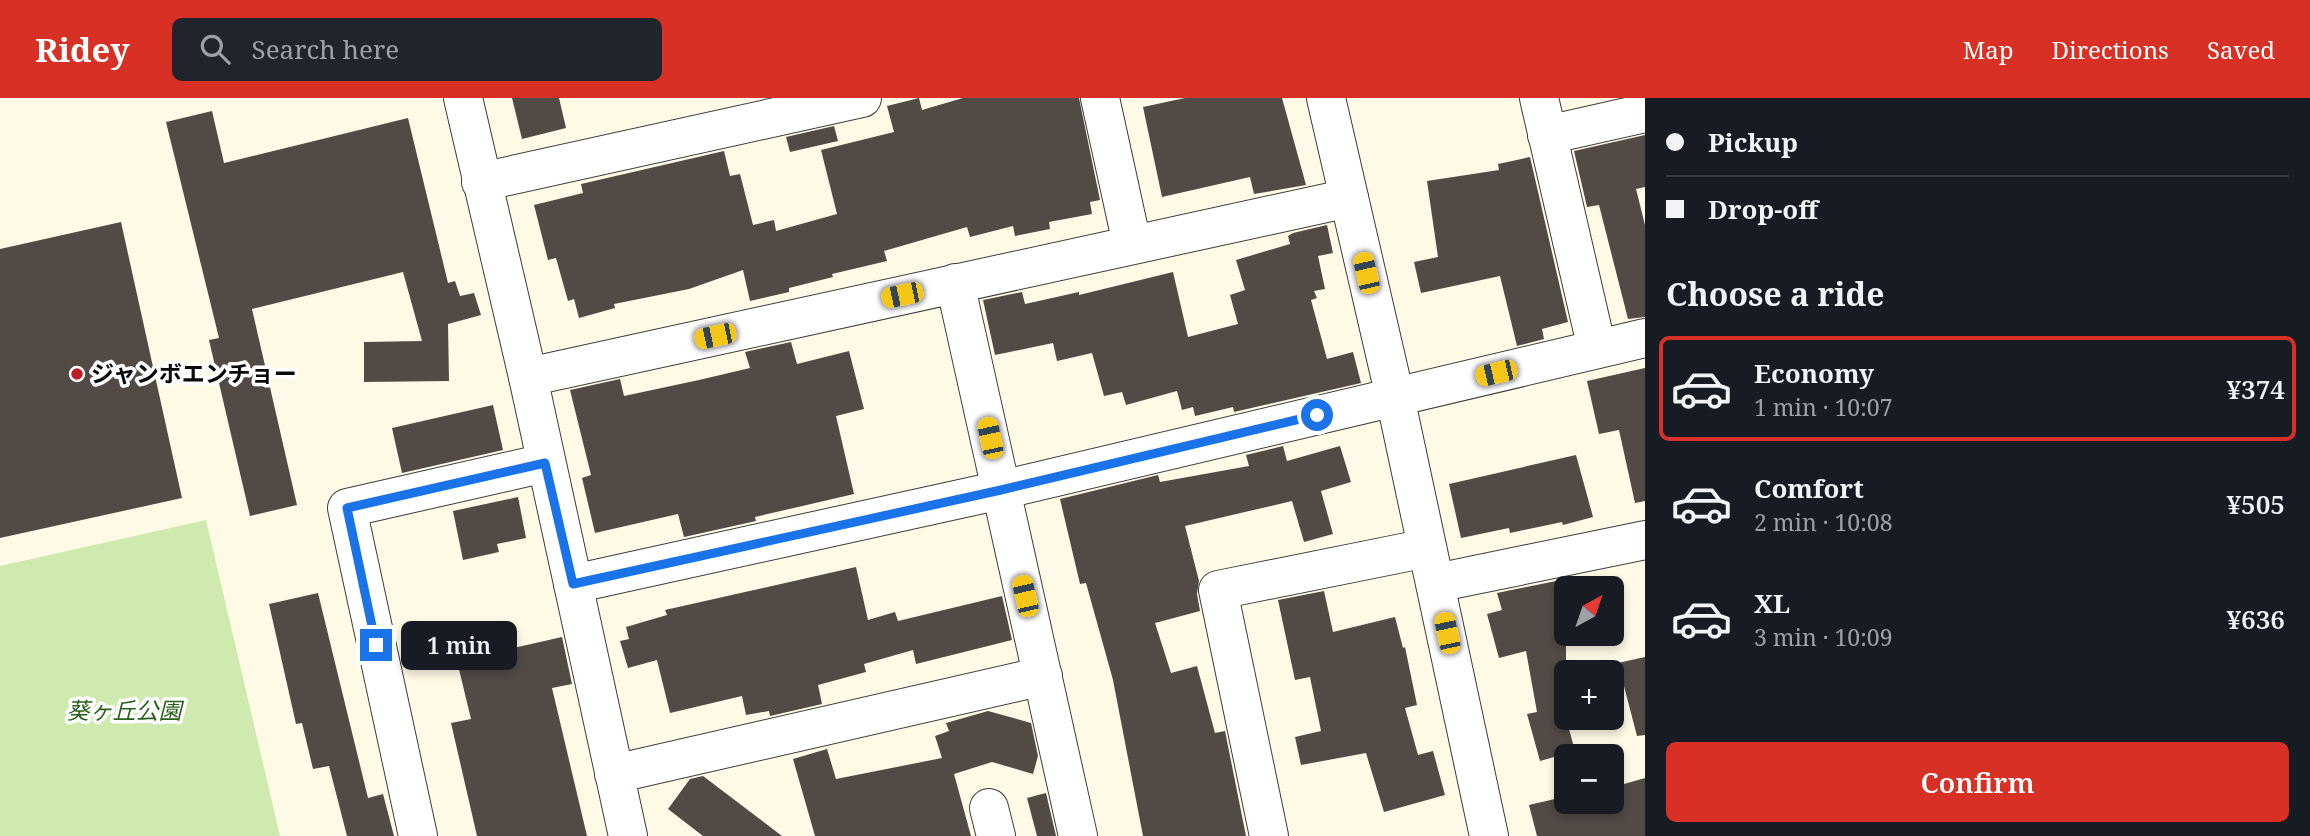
<!DOCTYPE html>
<meta charset="utf-8">
<style>
:root{--surface:#171b24;--page:#20242c;--text:#f1f3f6;--muted:#9ea1a6;--line:#363941;--accent:#d93025}
body{margin:0;font-family:"Noto Serif","Noto Sans JP",serif;background:var(--page);color:var(--text);height:100vh;display:flex;flex-direction:column;font-size:26px;white-space:nowrap}
*{box-sizing:border-box;margin:0}
p{font-size:23px;color:var(--muted)}
.icon{flex:none;width:38px;height:38px;fill:none;stroke:currentColor;stroke-width:2;stroke-linecap:round;stroke-linejoin:round}
.map{position:relative;flex:1;overflow:hidden}
.drawer{display:flex;flex-direction:column;background:var(--surface);width:665px}
.drawer>*{flex:none}
.guide{display:grid;align-content:center;height:154px;padding:0 21px;background:var(--surface)}
.needle{width:46px;rotate:40deg}
.controls{position:absolute;left:1554px;top:478px;display:grid;gap:14px}
.controls a{display:grid;place-items:center;width:70px;height:70px;border-radius:10px;background:var(--surface);box-shadow:0 4px 10px #0003;font-size:35px}
.end{position:absolute;width:32px;height:32px;margin:-16px;border:9px solid #1a73e8;background:#fff;box-shadow:0 0 0 4px #fff}
.from{border-radius:50%}
.bubble{position:absolute;height:49px;border-radius:10px;background:var(--surface);box-shadow:0 4px 10px #0003;font-size:23px;font-weight:600;line-height:49px;text-align:center}
.car{position:absolute;width:21px;height:42px;margin:-21px -10px;border-radius:9px;box-shadow:0 0 5px 2px #0007;background:linear-gradient(#f5c518 24%,#345 0 40%,#f5c518 0 76%,#345 0 86%,#f5c518 0)}
.guide b{display:flex;align-items:center;gap:24px;height:66px;font-size:26px}
.guide b+b{border-top:2px solid var(--line)}
.guide i{width:18px;height:18px;background:var(--text)}
ul{padding:0;list-style:none}
li{display:flex;align-items:center;gap:21px;height:105px;margin:0 14px 10px;padding:0 7px;border:4px solid transparent;border-radius:10px}
li div{flex:1}
li b{display:block;font-size:26px}
li em{font-style:normal;font-weight:600}
li.current{border-color:var(--accent)}
li>.icon{width:63px;height:63px;stroke-width:1.5}
h2{padding:0 21px;font-size:32px;line-height:84px}
.button{display:flex;gap:14px;margin-top:auto;padding:14px 21px}
.button a{flex:1;height:80px;border-radius:10px;background:var(--accent);color:#fff;font-size:28px;font-weight:600;line-height:80px;text-align:center}
header{display:flex;align-items:center;gap:42px;box-sizing:border-box;height:98px;padding:0 35px;background:var(--accent);color:#fff}
header strong{font-size:33px}
nav{display:flex;gap:38px;margin-inline-start:auto;font-size:24px}
.search{width:490px;height:63px;background:var(--page);display:flex;align-items:center;gap:18px;box-sizing:border-box;padding:0 24px;border-radius:10px;color:var(--muted);font-size:26px}
main{display:flex;flex:1;min-height:0}
.map>svg:first-child{display:block}
</style>
<header>
<strong>Ridey</strong>
<div class="search"><svg class="icon" aria-label="search" viewBox="0 0 24 24"><circle cx="10" cy="10" r="6"/><path d="M15 15l6 6"/></svg>Search here</div>
<nav><a>Map</a><a>Directions</a><a>Saved</a></nav>
</header>
<main>
<div class="map">
<svg width="1645" height="738" viewBox="0 0 1645 738">
<rect width="100%" height="100%" fill="#fffae6"/>
<path fill="#ceeaaf" d="M 206,422 L 280,738 L 0,738 L 0,468 Z"/>
<g fill="#524a45">
<path d="M 512,0 L 559,0 L 566,30 L 522,41 Z"/>
<path d="M 919,0 L 922,12 L 963,0 L 1079,0 L 1100,102 L 1090,104 L 1092,116 L 1049,124 L 1050,131 L 1015,138 L 1013,128 L 970,139 L 967,129 L 884,153 L 887,163 L 832,176 L 833,179 L 789,190 L 789,194 L 750,203 L 743,172 L 689,191 L 614,206 L 615,210 L 579,220 L 574,201 L 568,203 L 556,160 L 548,162 L 534,107 L 583,95 L 581,86 L 724,53 L 730,78 L 740,76 L 753,127 L 774,122 L 776,133 L 837,116 L 821,52 L 894,34 L 887,8 Z"/>
<path d="M 1185,0 L 1282,0 L 1306,87 L 1254,96 L 1250,79 L 1162,99 L 1143,9 Z"/>
<path d="M 212,13 L 224,65 L 408,20 L 448,185 L 455,183 L 460,198 L 474,195 L 481,217 L 448,226 L 449,283 L 364,284 L 364,244 L 422,243 L 403,174 L 252,211 L 297,407 L 250,418 L 209,242 L 219,240 L 166,24 Z"/>
<path d="M 834,28 L 838,43 L 790,54 L 786,39 Z"/>
<path d="M 1645,37 L 1645,89 L 1636,91 L 1645,127 L 1645,219 L 1628,221 L 1599,107 L 1587,109 L 1574,53 Z"/>
<path d="M 1530,59 L 1568,224 L 1542,231 L 1544,241 L 1517,248 L 1500,178 L 1421,195 L 1414,164 L 1438,159 L 1427,83 L 1499,72 L 1498,66 Z"/>
<path d="M 121,124 L 182,400 L 0,440 L 0,151 Z"/>
<path d="M 1327,127 L 1333,155 L 1318,158 L 1325,191 L 1314,193 L 1317,200 L 1311,202 L 1327,261 L 1353,254 L 1361,285 L 1234,314 L 1233,309 L 1195,318 L 1193,309 L 1182,312 L 1177,293 L 1126,307 L 1122,294 L 1104,298 L 1092,255 L 1057,263 L 1053,245 L 995,257 L 983,202 L 1022,194 L 1025,206 L 1079,194 L 1079,197 L 1173,174 L 1188,239 L 1238,226 L 1230,197 L 1245,192 L 1236,162 L 1290,146 L 1288,138 L 1293,135 Z"/>
<path d="M 791,244 L 797,266 L 849,253 L 864,311 L 836,318 L 854,396 L 755,419 L 756,423 L 684,439 L 678,416 L 595,435 L 582,380 L 591,377 L 570,292 L 620,281 L 624,298 L 699,282 L 750,270 L 745,254 Z"/>
<path d="M 1645,270 L 1645,403 L 1635,405 L 1619,332 L 1599,336 L 1587,283 Z"/>
<path d="M 493,307 L 503,352 L 402,375 L 392,330 Z"/>
<path d="M 1283,348 L 1287,363 L 1340,348 L 1351,384 L 1321,393 L 1333,436 L 1304,444 L 1292,403 L 1185,428 L 1199,483 L 1197,496 L 1200,513 L 1155,525 L 1171,575 L 1197,568 L 1215,635 L 1225,633 L 1246,738 L 1143,738 L 1113,582 L 1086,485 L 1080,486 L 1060,401 L 1158,377 L 1160,384 L 1249,368 L 1246,357 Z"/>
<path d="M 1576,357 L 1593,419 L 1563,427 L 1562,424 L 1510,435 L 1509,430 L 1461,440 L 1449,386 Z"/>
<path d="M 518,399 L 526,440 L 497,446 L 499,454 L 463,462 L 453,413 Z"/>
<path d="M 856,469 L 868,522 L 895,514 L 898,523 L 1002,498 L 1012,542 L 916,566 L 913,552 L 864,566 L 866,574 L 818,587 L 822,606 L 770,618 L 769,613 L 746,617 L 742,598 L 670,615 L 657,562 L 628,570 L 620,543 L 629,541 L 626,529 L 667,517 L 665,512 Z"/>
<path d="M 1566,481 L 1566,620 L 1575,653 L 1540,663 L 1527,616 L 1537,614 L 1526,553 L 1499,560 L 1487,516 L 1502,512 L 1497,495 Z"/>
<path d="M 1324,493 L 1333,534 L 1395,519 L 1403,550 L 1405,549 L 1417,607 L 1405,610 L 1418,657 L 1433,653 L 1445,697 L 1384,714 L 1366,655 L 1301,667 L 1295,639 L 1321,633 L 1310,579 L 1295,582 L 1278,502 Z"/>
<path d="M 318,495 L 368,700 L 383,696 L 394,738 L 347,738 L 329,668 L 313,671 L 302,625 L 296,626 L 269,506 Z"/>
<path d="M 562,539 L 572,586 L 552,590 L 587,738 L 477,738 L 451,625 L 471,621 L 457,563 Z"/>
<path d="M 1645,559 L 1645,637 L 1637,638 L 1618,565 Z"/>
<path d="M 988,613 L 1031,625 L 1038,658 L 1033,676 L 992,664 L 954,676 L 971,738 L 815,738 L 793,661 L 827,651 L 836,681 L 942,660 L 935,638 L 949,633 L 946,625 Z"/>
<path d="M 703,678 L 782,738 L 703,738 L 668,711 L 690,681 Z"/>
<path d="M 1645,680 L 1645,738 L 1537,738 L 1529,707 L 1559,700 L 1560,704 L 1621,704 L 1617,688 Z"/>
<path d="M 1046,695 L 1056,738 L 1037,738 L 1027,700 Z"/>
</g>
<g fill="none" stroke-linecap="round" stroke-linejoin="round">
<g stroke="#3c3c3c" stroke-width="40">
<g id="minor">
<path d="M 463,0 L 528,279 L 628,738"/>
<path d="M 1100,0 L 1132,146"/>
<path d="M 1326,0 L 1395,299 L 1489,738"/>
<path d="M 1539,0 L 1597,251"/>
<path d="M 1547,37 L 1645,15"/>
<path d="M 481,84 L 862,0"/>
<path d="M 955,185 L 1078,738"/>
<path d="M 528,279 L 1349,100"/>
<path d="M 1436,485 L 1645,442"/>
<path d="M 573,486 L 1001,392 L 1645,240"/>
<path d="M 614,676 L 1043,578"/>
<path d="M 989,710 L 996,738"/>
<path d="M 418,738 L 347,410 L 545,365"/>
<path d="M 1269,738 L 1218,492 L 1427,450"/>
</g>
</g>
<use href="#minor" stroke="#fff" stroke-width="38"/>
</g>
<g fill="none" stroke-linecap="round" stroke-linejoin="round">
<path stroke="#1a73e8" stroke-width="9" d="M 376,547 L 347,410 L 545,365 L 573,486 L 1001,392 L 1317,317"/>
</g>
<circle fill="#be1c26" stroke="#fff" stroke-width="2.5" cx="77" cy="276" r="7"/>
<g text-anchor="middle" stroke-width="7" stroke-linejoin="round" paint-order="stroke">
<g font-size="23" font-weight="bold" fill="#090909" stroke="#fff" text-anchor="start">
<text x="91" y="284">ジャンボエンチョー</text>
</g>
<g font-size="23" font-style="italic" fill="#296218" stroke="#fff">
<text x="124" y="621">葵ヶ丘公園</text>
</g>
</g>
</svg>
<div class="controls">
<a><svg class="needle" viewBox="-14 -14 28 28"><path d="M0-13l5 13h-10z" fill="#e53935"/><path d="M0 13l5-13h-10z" fill="#9ea1a6"/></svg></a>
<a>+</a>
<a>−</a>
</div>
<i class="end from" style="left:1317px;top:317px"></i>
<i class="end" style="left:376px;top:547px"></i>
<div class="bubble" style="left:401px;top:523px;width:116px">1 min</div>
<i class="car" style="left:1366px;top:175px;rotate:347deg"></i>
<i class="car" style="left:902px;top:197px;rotate:258deg"></i>
<i class="car" style="left:715px;top:238px;rotate:258deg"></i>
<i class="car" style="left:1496px;top:275px;rotate:257deg"></i>
<i class="car" style="left:990px;top:340px;rotate:348deg"></i>
<i class="car" style="left:1025px;top:498px;rotate:347deg"></i>
<i class="car" style="left:1447px;top:535px;rotate:348deg"></i>
</div>
<section class="drawer">
<div class="guide">
<b><i class="from"></i>Pickup</b>
<b><i></i>Drop-off</b>
</div>
<h2>Choose a ride</h2>
<ul>
<li class="current"><svg class="icon" aria-label="car" viewBox="0 0 24 24"><path d="M5 17H2v-5l4-1 3-4h7l3 4 3 1v5h-3M9 17h6M6 11h13"/><circle cx="7" cy="17" r="2"/><circle cx="17" cy="17" r="2"/></svg><div><b>Economy</b><p>1 min · 10:07</p></div><em>¥374</em></li>
<li><svg class="icon" aria-label="car" viewBox="0 0 24 24"><path d="M5 17H2v-5l4-1 3-4h7l3 4 3 1v5h-3M9 17h6M6 11h13"/><circle cx="7" cy="17" r="2"/><circle cx="17" cy="17" r="2"/></svg><div><b>Comfort</b><p>2 min · 10:08</p></div><em>¥505</em></li>
<li><svg class="icon" aria-label="car" viewBox="0 0 24 24"><path d="M5 17H2v-5l4-1 3-4h7l3 4 3 1v5h-3M9 17h6M6 11h13"/><circle cx="7" cy="17" r="2"/><circle cx="17" cy="17" r="2"/></svg><div><b>XL</b><p>3 min · 10:09</p></div><em>¥636</em></li>
</ul>
<div class="button"><a>Confirm</a></div>
</section>
</main>
